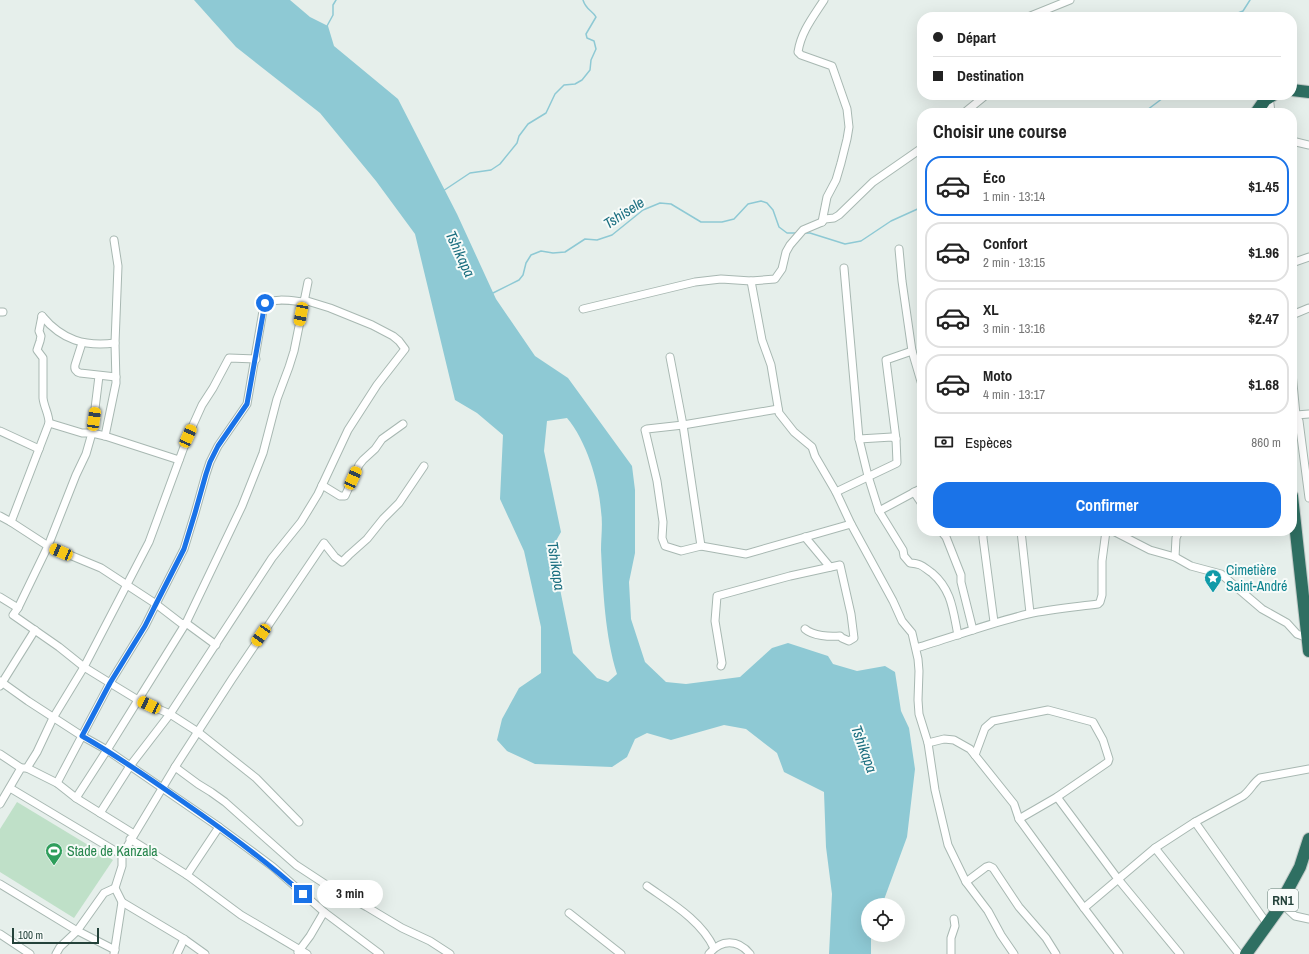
<!DOCTYPE html>
<html lang="fr">
<meta charset="utf-8">
<style>
:root{--surface:#fff;--page:#f2f2f2;--text:#222;--muted:#767676;--line:#e0e0e0;--accent:#1a73e8}
body{margin:0;font-family:"Archivo Narrow",sans-serif;background:var(--page);color:var(--text);height:100vh;display:flex;flex-direction:column;font-size:15px;white-space:nowrap}
*{box-sizing:border-box;margin:0}
p{font-size:13px;color:var(--muted)}
.icon{flex:none;width:22px;height:22px;fill:none;stroke:currentColor;stroke-width:2;stroke-linecap:round;stroke-linejoin:round}
.map{position:relative;flex:1;overflow:hidden}
.panel{position:absolute;left:917px;top:108px;width:380px;height:428px;display:flex;flex-direction:column;background:var(--surface);border-radius:16px;box-shadow:0 4px 16px #0002}
.panel>*{flex:none}
.banner{position:absolute;left:917px;top:12px;width:380px;height:88px;border-radius:16px;box-shadow:0 4px 16px #0002;display:grid;align-content:center;height:88px;padding:0 16px;background:var(--surface)}
.tools{position:absolute;left:861px;top:898px;display:grid;gap:8px}
.tools a{display:grid;place-items:center;width:44px;height:44px;border-radius:50%;background:var(--surface);box-shadow:0 4px 16px #0002;font-size:20px}
.scale{position:absolute;left:12px;bottom:10px;width:87px;box-sizing:border-box;padding-left:4px;border:2px solid #24423a;border-top:0;font-size:11px;line-height:14px;white-space:nowrap;color:#24423a;-webkit-text-stroke:3px #f7fbf9;paint-order:stroke}
.end{position:absolute;width:18px;height:18px;margin:-9px;border:5px solid #1a73e8;background:#fff;box-shadow:0 0 0 2px #fff}
.from{border-radius:50%}
.bubble{position:absolute;height:28px;border-radius:14px;background:var(--surface);box-shadow:0 4px 16px #0002;font-size:13px;font-weight:700;line-height:28px;text-align:center}
.car{position:absolute;width:12px;height:24px;margin:-12px -6px;border-radius:5px;box-shadow:0 0 3px 1px #0007;background:linear-gradient(#f5c518 24%,#345 0 40%,#f5c518 0 76%,#345 0 86%,#f5c518 0)}
.banner b{display:flex;align-items:center;gap:14px;height:38px;font-size:15px}
.banner b+b{border-top:1px solid var(--line)}
.banner i{width:10px;height:10px;background:var(--text)}
ul{padding:0;list-style:none}
li{display:flex;align-items:center;gap:12px;height:60px;margin:0 8px 6px;padding:0 8px;border:2px solid var(--line);border-radius:16px}
li div{flex:1}
li b{display:block;font-size:15px}
li em{font-style:normal;font-weight:700}
li.on{border-color:var(--accent)}
li>.icon{width:36px;height:36px;stroke-width:1.5}
h2{padding:0 16px;font-size:18px;line-height:48px}
.pay{display:flex;align-items:center;gap:10px;height:44px;padding:0 16px;font-size:15px}
.pay p{margin-inline-start:auto}
.cta{display:flex;gap:8px;margin-top:auto;padding:8px 16px}
.cta a{flex:1;height:46px;border-radius:16px;background:var(--accent);color:#fff;font-size:16px;font-weight:700;line-height:46px;text-align:center}
.map>svg:first-child{display:block}
</style>
<div class="map">
<svg width="1309" height="954" viewBox="0 0 1309 954">
<rect width="100%" height="100%" fill="#e6efeb"/>
<path fill="#bfe0c8" d="M 17,802 L 113,860 L 74,918 L 0,872 L 0,829 Z"/>
<path fill="#8ec9d4" fill-rule="evenodd" d="M 194,0 L 290,0 L 310,17 L 328,26 L 334,46 L 398,99 L 457,214 L 496,299 L 535,356 L 568,378 L 632,466 L 635,490 L 635,553 L 629,582 L 631,619 L 645,662 L 666,682 L 686,684 L 740,677 L 772,648 L 788,643 L 828,656 L 833,664 L 857,671 L 885,666 L 895,672 L 901,711 L 909,728 L 915,769 L 907,837 L 882,905 L 868,905 L 868,935 L 871,935 L 871,954 L 829,954 L 832,894 L 826,847 L 824,792 L 784,772 L 777,753 L 746,729 L 724,725 L 671,740 L 647,733 L 635,739 L 627,757 L 612,767 L 535,764 L 507,751 L 497,740 L 502,719 L 519,688 L 541,673 L 541,627 L 524,551 L 500,499 L 503,435 L 477,413 L 455,400 L 415,234 L 376,181 L 320,113 L 236,47 ZM 567,418 C 586,440 599,482 601,511 C 603,524 601,537 601,550 C 603,590 605,636 617,674 L 608,682 L 597,678 L 573,653 L 561,594 L 553,546 L 561,532 L 544,451 L 547,421 Z"/>
<g fill="none" stroke-linecap="round" stroke-linejoin="round">
<g stroke="#8ec9d4" stroke-width="1.5">
<path d="M 1228,17 L 1243,11 L 1250,0"/>
<path d="M 327,26 L 333,15 L 333,5 L 336,0"/>
<path d="M 1143,113 L 1167,95"/>
<path d="M 443,191 L 470,173 L 491,170 L 500,164 L 517,143 L 519,136 L 528,124 L 546,113 L 555,94 L 564,85 L 575,84 L 582,80 L 590,70 L 591,60 L 596,49 L 594,41 L 587,38 L 586,34 L 596,17 C 592,10 586,10 583,0"/>
<path d="M 803,233 L 810,233 L 845,244 L 861,241 L 891,221 L 922,207"/>
<path d="M 493,293 L 519,280 L 523,275 L 526,263 L 531,255 L 541,251 L 553,253 L 565,252 L 585,239 L 597,240 L 612,235 L 643,210 L 660,203 L 671,204 L 701,222 L 722,222 L 734,219 L 748,204 L 761,201 L 767,203 L 773,210 L 779,227 L 787,233 L 797,233"/>
</g>
<g stroke="#a8b8b2" stroke-width="9">
<g id="street">
<path d="M 1028,17 L 1070,0"/>
<path d="M 1265,100 L 1270,104 L 1271,113"/>
<path d="M 964,113 L 986,95"/>
<path d="M 1292,141 L 1309,145"/>
<path d="M 822,222 L 827,197 L 836,180 L 841,163 L 847,139 L 849,127 L 847,109 L 832,66 L 801,55 L 798,52 C 801,32 813,17 824,0"/>
<path d="M 899,249 L 902,281 L 912,351 L 922,385"/>
<path d="M 1292,263 L 1309,257"/>
<path d="M 844,268 L 859,439 L 868,476 L 879,511 L 903,550 L 904,556 L 910,563 C 922,564 922,566 932,573 C 952,590 953,611 958,635"/>
<path d="M 751,281 L 762,340 L 771,365 L 779,413 L 794,432 L 812,447 L 815,456 L 836,492 L 851,524 L 893,601 L 902,621 L 912,633 L 918,659 L 919,671 L 918,700 L 919,714 L 928,743 L 935,790 L 948,845 L 966,882 L 988,911 L 1001,935 L 1014,954"/>
<path d="M 583,309 L 695,282 L 721,279 L 751,281 L 775,279 L 782,269 L 786,252 L 790,245 L 803,230 L 822,222 L 825,219 L 834,218 L 839,215 L 873,182 L 922,148"/>
<path d="M 0,312 L 3,312"/>
<path d="M 1292,315 L 1309,308"/>
<path d="M 42,316 C 62,340 85,347 115,343"/>
<path d="M 82,343 L 75,365 C 74,369 76,372 80,373 L 116,377"/>
<path d="M 670,357 L 683,425 L 701,546"/>
<path d="M 1292,373 L 1296,415 L 1299,421 L 1309,498"/>
<path d="M 99,376 L 92,433 L 86,454 L 76,475 L 48,546 L 18,608 L 13,615 L 59,647 L 84,667 L 110,683 L 138,700 L 170,714 L 198,732 L 256,778 L 299,822"/>
<path d="M 778,409 L 683,425 L 647,429 L 645,430 L 657,481 L 663,522 L 662,538 L 665,546 L 681,551 L 701,546 L 746,554 L 851,524"/>
<path d="M 1296,415 L 1309,414"/>
<path d="M 49,423 L 82,433 L 92,433 L 105,436 L 179,460"/>
<path d="M 0,431 L 39,449"/>
<path d="M 105,436 L 116,383 L 115,343 L 118,266 L 114,240"/>
<path d="M 859,439 L 892,437 L 896,439"/>
<path d="M 322,485 L 340,496 L 345,496 L 359,465 L 363,460 L 375,449 L 382,439 L 403,424"/>
<path d="M 836,492 L 897,463 L 896,439 L 886,360 L 912,351"/>
<path d="M 914,492 L 922,504"/>
<path d="M 879,511 L 922,488"/>
<path d="M 0,516 L 11,522 L 48,546 L 101,568 L 156,604 L 182,624 L 186,623 L 216,645"/>
<path d="M 11,522 L 49,423 C 49,414 44,407 43,398 L 43,358 L 37,350 L 40,341 L 41,336 L 39,331 L 42,316"/>
<path d="M 941,531 L 946,537 L 961,575 L 961,582 L 973,630"/>
<path d="M 983,531 L 983,538 L 994,622"/>
<path d="M 1021,531 L 1030,613"/>
<path d="M 1113,531 L 1150,550 L 1175,557 L 1191,566 L 1221,574 L 1262,609 L 1287,623 L 1297,634 L 1308,638"/>
<path d="M 805,537 L 830,567"/>
<path d="M 1175,557 L 1176,538 L 1179,531"/>
<path d="M 0,597 L 18,608"/>
<path d="M 916,648 C 953,637 990,623 1028,614 C 1051,609 1075,607 1098,604 L 1100,602 L 1102,595 L 1102,561 L 1106,531"/>
<path d="M 721,666 L 722,663 L 715,621 L 717,596 L 790,576 L 840,565 L 851,614 L 854,638 L 849,641 L 842,638 L 840,636 C 830,637 813,636 805,629"/>
<path d="M 0,681 L 28,701 L 82,736 L 107,750 L 219,827 L 273,867 L 324,912 L 380,954"/>
<path d="M 0,686 L 35,630"/>
<path d="M 928,743 L 944,739 L 954,740 L 970,749 L 1014,804 L 1019,819 L 1084,908 L 1119,954"/>
<path d="M 0,754 L 21,768"/>
<path d="M 975,755 L 985,728 L 993,721 L 1048,710 L 1093,722 L 1103,740 L 1109,759 L 1108,762 L 1057,797 L 1019,819"/>
<path d="M 175,767 L 198,784 L 211,792 L 225,802 L 296,865 L 328,886 L 367,907 L 402,928 L 430,941 L 450,954"/>
<path d="M 27,768 L 57,783 L 76,798 L 134,834"/>
<path d="M 57,783 L 110,683 L 145,626 L 156,604 L 184,549 L 195,513 L 206,474 L 210,462 L 218,446 L 247,404 L 264,305 C 272,297 293,301 304,302"/>
<path d="M 10,788 L 122,855"/>
<path d="M 1057,797 L 1118,879 L 1180,954"/>
<path d="M 76,798 L 107,750 L 186,623 L 242,506 L 263,453 L 277,399 L 289,367 L 294,351 L 308,282"/>
<path d="M 0,804 L 21,768 L 27,768 L 37,752 L 53,718 L 84,667 L 149,542 L 188,436 L 202,405 L 213,388 L 229,358 L 256,359"/>
<path d="M 100,813 L 130,766 L 170,714 L 272,558 L 301,522 L 318,494 L 348,430 L 377,385 L 405,349 L 399,341 L 393,336 L 372,325 L 330,308 L 304,300"/>
<path d="M 1195,822 L 1268,925"/>
<path d="M 130,839 L 187,875 L 241,915 L 307,954"/>
<path d="M 1155,848 L 1239,954"/>
<path d="M 187,875 L 219,827"/>
<path d="M 966,882 L 986,867 L 989,866 L 993,868 L 1019,907 L 1046,938 L 1056,954"/>
<path d="M 0,884 L 74,929 L 115,950"/>
<path d="M 647,886 C 671,903 701,920 714,948"/>
<path d="M 122,902 L 184,939 L 205,954"/>
<path d="M 1282,904 L 1295,916 L 1309,919"/>
<path d="M 1084,908 L 1155,848 L 1195,822 L 1243,796 C 1250,791 1253,783 1260,778 L 1309,769"/>
<path d="M 569,913 L 621,954"/>
<path d="M 0,934 L 30,954"/>
<path d="M 298,952 L 310,936 L 324,912"/>
<path d="M 56,954 L 60,947 L 77,931 L 104,893 L 115,888"/>
<path d="M 114,954 L 122,902 L 115,888 L 122,866 L 122,855 L 175,767 L 232,679 L 324,543 L 335,557 L 342,562 L 349,555 L 367,539 L 383,519 L 399,503 L 424,466"/>
<path d="M 177,954 L 184,939"/>
<path d="M 709,954 C 721,939 738,939 750,954"/>
<path d="M 951,954 L 951,938 L 955,926 L 954,919"/>
</g>
</g>
<g stroke="#c2cac8" stroke-width="14">
<g id="highway">
<path d="M 1292,90 L 1309,92"/>
<path d="M 1256,113 L 1265,100 L 1273,95"/>
<path d="M 1292,496 L 1309,651"/>
<path d="M 1246,954 L 1282,904 L 1286,893 L 1300,867 L 1309,839"/>
</g>
</g>
<use href="#street" stroke="#fff" stroke-width="7"/>
<use href="#highway" stroke="#2f6f62" stroke-width="12"/>
</g>
<g fill="none" stroke-linecap="round" stroke-linejoin="round">
<path stroke="#1a73e8" stroke-width="5" d="M 265,303 L 247,404 L 218,446 L 210,462 L 206,474 L 195,513 L 184,549 L 156,604 L 145,626 L 110,683 L 82,736 C 116,755 149,778 182,801 C 224,830 265,860 303,894"/>
</g>
<defs>
<g id="sight-pin" transform="scale(0.9)"><path d="M0 17L-7.5 6A9.5 9.5 0 1 1 7.5 6Z" fill="#0f9aa8" stroke="#f7fbf9"/><path d="M0-6L1.8-2.2L6-1.7L2.9 1.2L3.7 5.4L0 3.3L-3.7 5.4L-2.9 1.2L-6-1.7L-1.8-2.2Z" fill="#fff"/></g>
<g id="stadium-pin" transform="scale(0.9)"><path d="M0 17L-7.5 6A9.5 9.5 0 1 1 7.5 6Z" fill="#2e9e5b" stroke="#f7fbf9"/><path d="M0-5a6.5 5 0 1 0 0 10a6.5 5 0 1 0 0-10ZM-3.5-1.8h7v3.6h-7Z" fill="#fff"/></g>
</defs>
<g fill-rule="evenodd">
<use href="#sight-pin" x="1213" y="578"/>
<use href="#stadium-pin" x="54" y="851"/>
</g>
<g text-anchor="middle" stroke-width="4" stroke-linejoin="round" paint-order="stroke">
<rect fill="#f7fbf9" stroke="#637a73" stroke-width="1" x="1268" y="889" width="30" height="22" rx="3"/>
<g font-size="13" font-weight="bold" fill="#24423a">
<text x="1283" y="905">RN1</text>
</g>
<g font-size="14" fill="#0d838f" stroke="#f7fbf9" text-anchor="start">
<text x="1226" y="575">Cimetière<tspan x="1226" dy="16">Saint-André</tspan></text>
</g>
<g font-size="14" fill="#27864d" stroke="#f7fbf9" text-anchor="start">
<text x="67" y="856">Stade de Kanzala</text>
</g>
<g font-size="15" font-style="italic" fill="#1c6f80" stroke="#f7fbf9">
<text transform="translate(624 213) rotate(-33)" y="5">Tshisele</text>
<text transform="translate(460 254) rotate(65)" y="5">Tshikapa</text>
<text transform="translate(556 566) rotate(81)" y="5">Tshikapa</text>
<text transform="translate(864 749) rotate(70)" y="5">Tshikapa</text>
</g>
</g>
</svg>
<div class="tools">
<a><svg class="icon" aria-label="locate" viewBox="0 0 24 24"><circle cx="12" cy="12" r="6"/><path d="M12 2v4M12 18v4M2 12h4M18 12h4"/></svg></a>
</div>
<div class="scale">100 m</div>
<i class="end from" style="left:265px;top:303px"></i>
<i class="end" style="left:303px;top:894px"></i>
<div class="bubble" style="left:317px;top:880px;width:66px">3 min</div>
<i class="car" style="left:301px;top:314px;rotate:191deg"></i>
<i class="car" style="left:94px;top:419px;rotate:8deg"></i>
<i class="car" style="left:188px;top:436px;rotate:24deg"></i>
<i class="car" style="left:353px;top:478px;rotate:24deg"></i>
<i class="car" style="left:61px;top:552px;rotate:293deg"></i>
<i class="car" style="left:261px;top:635px;rotate:214deg"></i>
<i class="car" style="left:149px;top:705px;rotate:295deg"></i>
<div class="banner">
<b><i class="from"></i>Départ</b>
<b><i></i>Destination</b>
</div>
<section class="panel">
<h2>Choisir une course</h2>
<ul>
<li class="on"><svg class="icon" aria-label="car" viewBox="0 0 24 24"><path d="M5 17H2v-5l4-1 3-4h7l3 4 3 1v5h-3M9 17h6M6 11h13"/><circle cx="7" cy="17" r="2"/><circle cx="17" cy="17" r="2"/></svg><div><b>Éco</b><p>1 min · 13:14</p></div><em>$1.45</em></li>
<li><svg class="icon" aria-label="car" viewBox="0 0 24 24"><path d="M5 17H2v-5l4-1 3-4h7l3 4 3 1v5h-3M9 17h6M6 11h13"/><circle cx="7" cy="17" r="2"/><circle cx="17" cy="17" r="2"/></svg><div><b>Confort</b><p>2 min · 13:15</p></div><em>$1.96</em></li>
<li><svg class="icon" aria-label="car" viewBox="0 0 24 24"><path d="M5 17H2v-5l4-1 3-4h7l3 4 3 1v5h-3M9 17h6M6 11h13"/><circle cx="7" cy="17" r="2"/><circle cx="17" cy="17" r="2"/></svg><div><b>XL</b><p>3 min · 13:16</p></div><em>$2.47</em></li>
<li><svg class="icon" aria-label="car" viewBox="0 0 24 24"><path d="M5 17H2v-5l4-1 3-4h7l3 4 3 1v5h-3M9 17h6M6 11h13"/><circle cx="7" cy="17" r="2"/><circle cx="17" cy="17" r="2"/></svg><div><b>Moto</b><p>4 min · 13:17</p></div><em>$1.68</em></li>
</ul>
<div class="pay"><svg class="icon" aria-label="cash" viewBox="0 0 24 24"><path d="M3 7h18v10H3z"/><circle cx="12" cy="12" r="2"/></svg>Espèces<p>860 m</p></div>
<div class="cta"><a>Confirmer</a></div>
</section>
</div>
